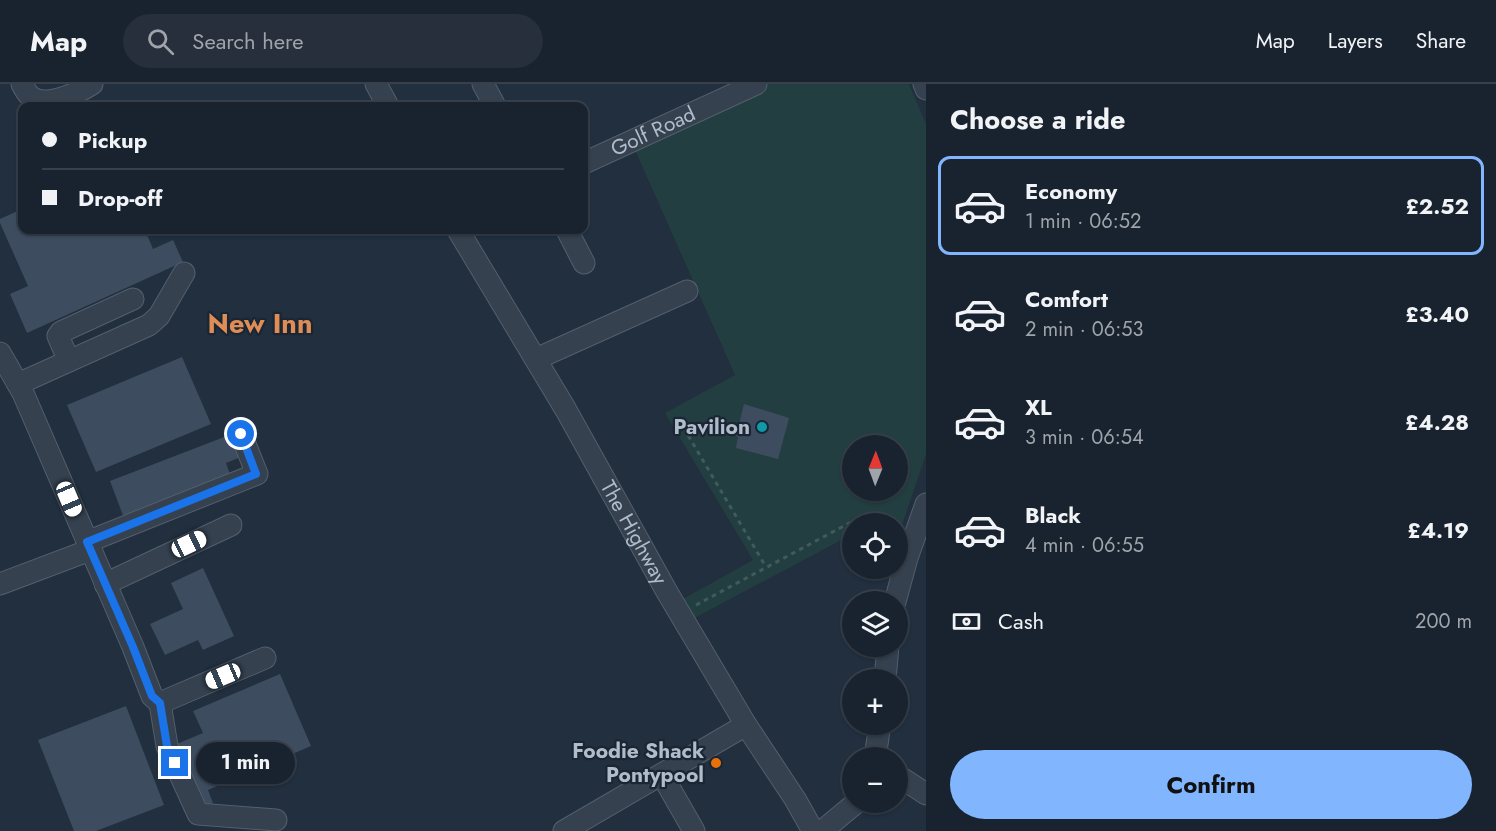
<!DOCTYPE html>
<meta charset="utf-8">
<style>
:root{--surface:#19232f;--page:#262f3b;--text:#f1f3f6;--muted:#9fa4aa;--line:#37404b;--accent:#81b6ff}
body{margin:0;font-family:Jost,sans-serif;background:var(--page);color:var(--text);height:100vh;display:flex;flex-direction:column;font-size:22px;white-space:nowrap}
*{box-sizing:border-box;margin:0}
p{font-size:20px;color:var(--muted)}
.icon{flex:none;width:33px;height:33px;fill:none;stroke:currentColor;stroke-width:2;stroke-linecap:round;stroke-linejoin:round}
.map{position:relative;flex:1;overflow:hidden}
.side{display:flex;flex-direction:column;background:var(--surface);width:570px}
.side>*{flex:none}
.top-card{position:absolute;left:18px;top:18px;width:570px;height:132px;border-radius:12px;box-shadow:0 2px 4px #0004,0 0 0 2px var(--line);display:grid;align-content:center;height:132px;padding:0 24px;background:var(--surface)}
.needle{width:39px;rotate:1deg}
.buttons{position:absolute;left:842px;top:351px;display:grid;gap:12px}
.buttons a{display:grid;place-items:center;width:66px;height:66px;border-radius:50%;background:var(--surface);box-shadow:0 2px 4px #0004,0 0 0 2px var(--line);font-size:30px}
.end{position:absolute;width:27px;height:27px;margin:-14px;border:8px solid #1a73e8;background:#fff;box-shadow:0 0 0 3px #fff}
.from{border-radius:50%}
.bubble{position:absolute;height:42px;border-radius:21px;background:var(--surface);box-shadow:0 2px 4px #0004,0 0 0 2px var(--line);font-size:20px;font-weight:700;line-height:42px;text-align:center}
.car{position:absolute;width:18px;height:36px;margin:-18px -9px;border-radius:8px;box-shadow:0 0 4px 2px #0007;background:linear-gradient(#fff 24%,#345 0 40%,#fff 0 76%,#345 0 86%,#fff 0)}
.top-card b{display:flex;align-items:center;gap:21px;height:57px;font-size:22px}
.top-card b+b{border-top:2px solid var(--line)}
.top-card i{width:15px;height:15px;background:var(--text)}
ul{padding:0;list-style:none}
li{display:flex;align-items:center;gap:18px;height:99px;margin:0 12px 9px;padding:0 12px;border:3px solid transparent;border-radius:12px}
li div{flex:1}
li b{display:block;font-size:22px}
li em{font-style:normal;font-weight:700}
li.selected{border-color:var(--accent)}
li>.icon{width:54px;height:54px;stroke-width:1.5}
h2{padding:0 24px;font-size:27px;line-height:72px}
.pay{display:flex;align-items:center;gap:15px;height:66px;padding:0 24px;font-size:22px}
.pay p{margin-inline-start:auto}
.primary-button{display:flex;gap:12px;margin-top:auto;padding:12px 24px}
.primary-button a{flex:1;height:69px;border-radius:36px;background:var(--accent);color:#111;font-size:24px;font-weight:700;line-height:69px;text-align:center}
header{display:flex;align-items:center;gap:36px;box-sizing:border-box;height:84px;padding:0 30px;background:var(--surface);border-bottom:2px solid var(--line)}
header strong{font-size:28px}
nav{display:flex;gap:33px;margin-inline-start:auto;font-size:21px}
.search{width:420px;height:54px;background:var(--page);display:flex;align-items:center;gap:15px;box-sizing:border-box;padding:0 21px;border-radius:33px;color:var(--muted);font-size:22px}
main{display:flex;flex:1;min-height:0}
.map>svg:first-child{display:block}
</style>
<header>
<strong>Map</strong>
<div class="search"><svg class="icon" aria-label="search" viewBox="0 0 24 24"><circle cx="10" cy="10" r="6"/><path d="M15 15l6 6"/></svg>Search here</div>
<nav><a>Map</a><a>Layers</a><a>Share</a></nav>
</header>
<main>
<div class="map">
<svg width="926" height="747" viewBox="0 0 926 747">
<rect width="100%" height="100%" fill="#212f3f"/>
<path fill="#233e40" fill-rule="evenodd" d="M 756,0 L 909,0 L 926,40 L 926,370 L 897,456 L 897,440 L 852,440 L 852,453 L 849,452 L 685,539 L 674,520 L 753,476 L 665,329 L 735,291 L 631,57 ZM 852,362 L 897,362 L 897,406 L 852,406 Z"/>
<g fill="#3d4d5f">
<path d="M 22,125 L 22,146 L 145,146 L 153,165 L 173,156 L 183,178 L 27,249 L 10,210 L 28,202 L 0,139 L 0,135 Z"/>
<path d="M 182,273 L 211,340 L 96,388 L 67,321 Z"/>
<path d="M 744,320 L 789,334 L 778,375 L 736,364 L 738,353 L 736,352 Z"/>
<path d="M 232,350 L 241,373 L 226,379 L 231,393 L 124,434 L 110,397 Z"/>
<path d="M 203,484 L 234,552 L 203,566 L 198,556 L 165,571 L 150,540 L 183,525 L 171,499 Z"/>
<path d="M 280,590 L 311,662 L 208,706 L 213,719 L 200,725 L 172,662 L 203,649 L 193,627 Z"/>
<path d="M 126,622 L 164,721 L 96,747 L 74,747 L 38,656 Z"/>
</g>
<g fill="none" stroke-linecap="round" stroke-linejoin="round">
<g stroke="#535f6d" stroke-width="23">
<g id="minor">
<path d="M 22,0 C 24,4 27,9 30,12 C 44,25 78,9 92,0"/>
<path d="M 376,0 L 388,22"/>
<path d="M 483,0 L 495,22"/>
<path d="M 924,0 L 926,5"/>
<path id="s1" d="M 584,79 L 756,0"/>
<path id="s2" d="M 458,146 L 566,326 L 667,508 L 746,641 L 795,715 L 813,747"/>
<path d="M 567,146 L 584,179"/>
<path d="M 0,269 L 23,309 L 133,563 L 152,612 L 160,619 L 265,574"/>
<path d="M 536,275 L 687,207"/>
<path d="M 69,277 L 149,241 L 159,232 L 184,189"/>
<path d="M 18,300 L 69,277 L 58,252 L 61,248 L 133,215"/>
<path d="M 87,458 L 257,390 L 241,350"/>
<path d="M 0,500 L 90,466"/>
<path d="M 105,500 L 231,441"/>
<path d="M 895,518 L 907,474 L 926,420"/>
<path d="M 885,596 L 888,562"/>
<path d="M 160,619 L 167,662 L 198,730 L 276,736"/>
<path d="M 875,674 L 880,640"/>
<path d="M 662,691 L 694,747"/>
<path d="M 897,691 L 926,710"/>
<path d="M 564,747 L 746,641"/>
<path d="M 822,747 L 857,718"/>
</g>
</g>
<g stroke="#415b5d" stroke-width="3" stroke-dasharray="4.5 4.5" stroke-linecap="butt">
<path d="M 679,336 L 766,483"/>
<path d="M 696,521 L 855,436 L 867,440"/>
</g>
<use href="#minor" stroke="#35414f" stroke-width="21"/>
</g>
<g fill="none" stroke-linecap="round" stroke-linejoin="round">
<path stroke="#1a73e8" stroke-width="8" d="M 175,679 L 167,662 L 160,619 L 152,612 L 133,563 L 87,458 L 256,390 L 241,350"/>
</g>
<circle fill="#0f9aa8" stroke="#1a2634" stroke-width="2" cx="762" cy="343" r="6"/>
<circle fill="#e8710a" stroke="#1a2634" stroke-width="2" cx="716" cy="679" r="6"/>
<g text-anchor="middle" stroke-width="4.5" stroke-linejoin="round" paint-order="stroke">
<g font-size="21" fill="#b1bcca" stroke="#1a2634">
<text dy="7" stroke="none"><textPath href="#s1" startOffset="76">Golf Road</textPath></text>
<text dy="7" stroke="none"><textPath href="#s2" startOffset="350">The Highway</textPath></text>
</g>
<g font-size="21" font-weight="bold" fill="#b1bcca" stroke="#1a2634" text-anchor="end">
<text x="750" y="350">Pavilion</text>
<text x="704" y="674">Foodie Shack<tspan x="704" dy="24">Pontypool</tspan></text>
</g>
<g font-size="27" font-weight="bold" fill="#df8d57" stroke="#1a2634">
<text x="260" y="249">New Inn</text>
</g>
</g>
</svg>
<div class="buttons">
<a><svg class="needle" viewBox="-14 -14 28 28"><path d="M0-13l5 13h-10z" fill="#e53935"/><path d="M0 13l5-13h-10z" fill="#9fa4aa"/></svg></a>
<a><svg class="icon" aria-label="locate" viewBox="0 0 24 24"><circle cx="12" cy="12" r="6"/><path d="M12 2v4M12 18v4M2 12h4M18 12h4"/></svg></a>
<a><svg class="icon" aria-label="layers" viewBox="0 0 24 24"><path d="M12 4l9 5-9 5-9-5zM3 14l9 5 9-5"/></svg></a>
<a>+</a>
<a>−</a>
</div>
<i class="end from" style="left:241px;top:350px"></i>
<i class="end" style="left:175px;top:679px"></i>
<div class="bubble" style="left:196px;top:658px;width:99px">1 min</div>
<i class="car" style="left:69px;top:415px;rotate:157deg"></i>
<i class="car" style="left:189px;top:460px;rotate:65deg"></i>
<i class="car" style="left:223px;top:592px;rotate:247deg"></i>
<div class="top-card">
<b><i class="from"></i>Pickup</b>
<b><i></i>Drop-off</b>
</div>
</div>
<section class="side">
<h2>Choose a ride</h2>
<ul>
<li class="selected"><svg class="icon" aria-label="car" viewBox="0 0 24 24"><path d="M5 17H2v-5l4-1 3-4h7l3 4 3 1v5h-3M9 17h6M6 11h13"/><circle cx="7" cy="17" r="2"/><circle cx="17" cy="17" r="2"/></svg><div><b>Economy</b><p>1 min · 06:52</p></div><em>£2.52</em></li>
<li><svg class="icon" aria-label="car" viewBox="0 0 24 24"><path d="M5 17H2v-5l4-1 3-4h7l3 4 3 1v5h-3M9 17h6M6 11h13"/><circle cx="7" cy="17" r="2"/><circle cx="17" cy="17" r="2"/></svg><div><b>Comfort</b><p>2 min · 06:53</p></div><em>£3.40</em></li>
<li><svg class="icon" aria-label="car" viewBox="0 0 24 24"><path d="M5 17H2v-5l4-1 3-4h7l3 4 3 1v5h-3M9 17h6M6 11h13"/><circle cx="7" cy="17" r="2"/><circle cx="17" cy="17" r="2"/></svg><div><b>XL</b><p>3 min · 06:54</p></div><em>£4.28</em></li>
<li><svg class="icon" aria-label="car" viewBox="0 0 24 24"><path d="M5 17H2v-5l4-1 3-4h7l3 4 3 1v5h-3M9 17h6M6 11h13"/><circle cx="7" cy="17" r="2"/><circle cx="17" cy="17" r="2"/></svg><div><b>Black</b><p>4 min · 06:55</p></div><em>£4.19</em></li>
</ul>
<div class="pay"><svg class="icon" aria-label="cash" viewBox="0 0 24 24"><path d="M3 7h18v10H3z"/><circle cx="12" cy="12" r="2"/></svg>Cash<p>200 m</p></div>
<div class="primary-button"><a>Confirm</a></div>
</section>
</main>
